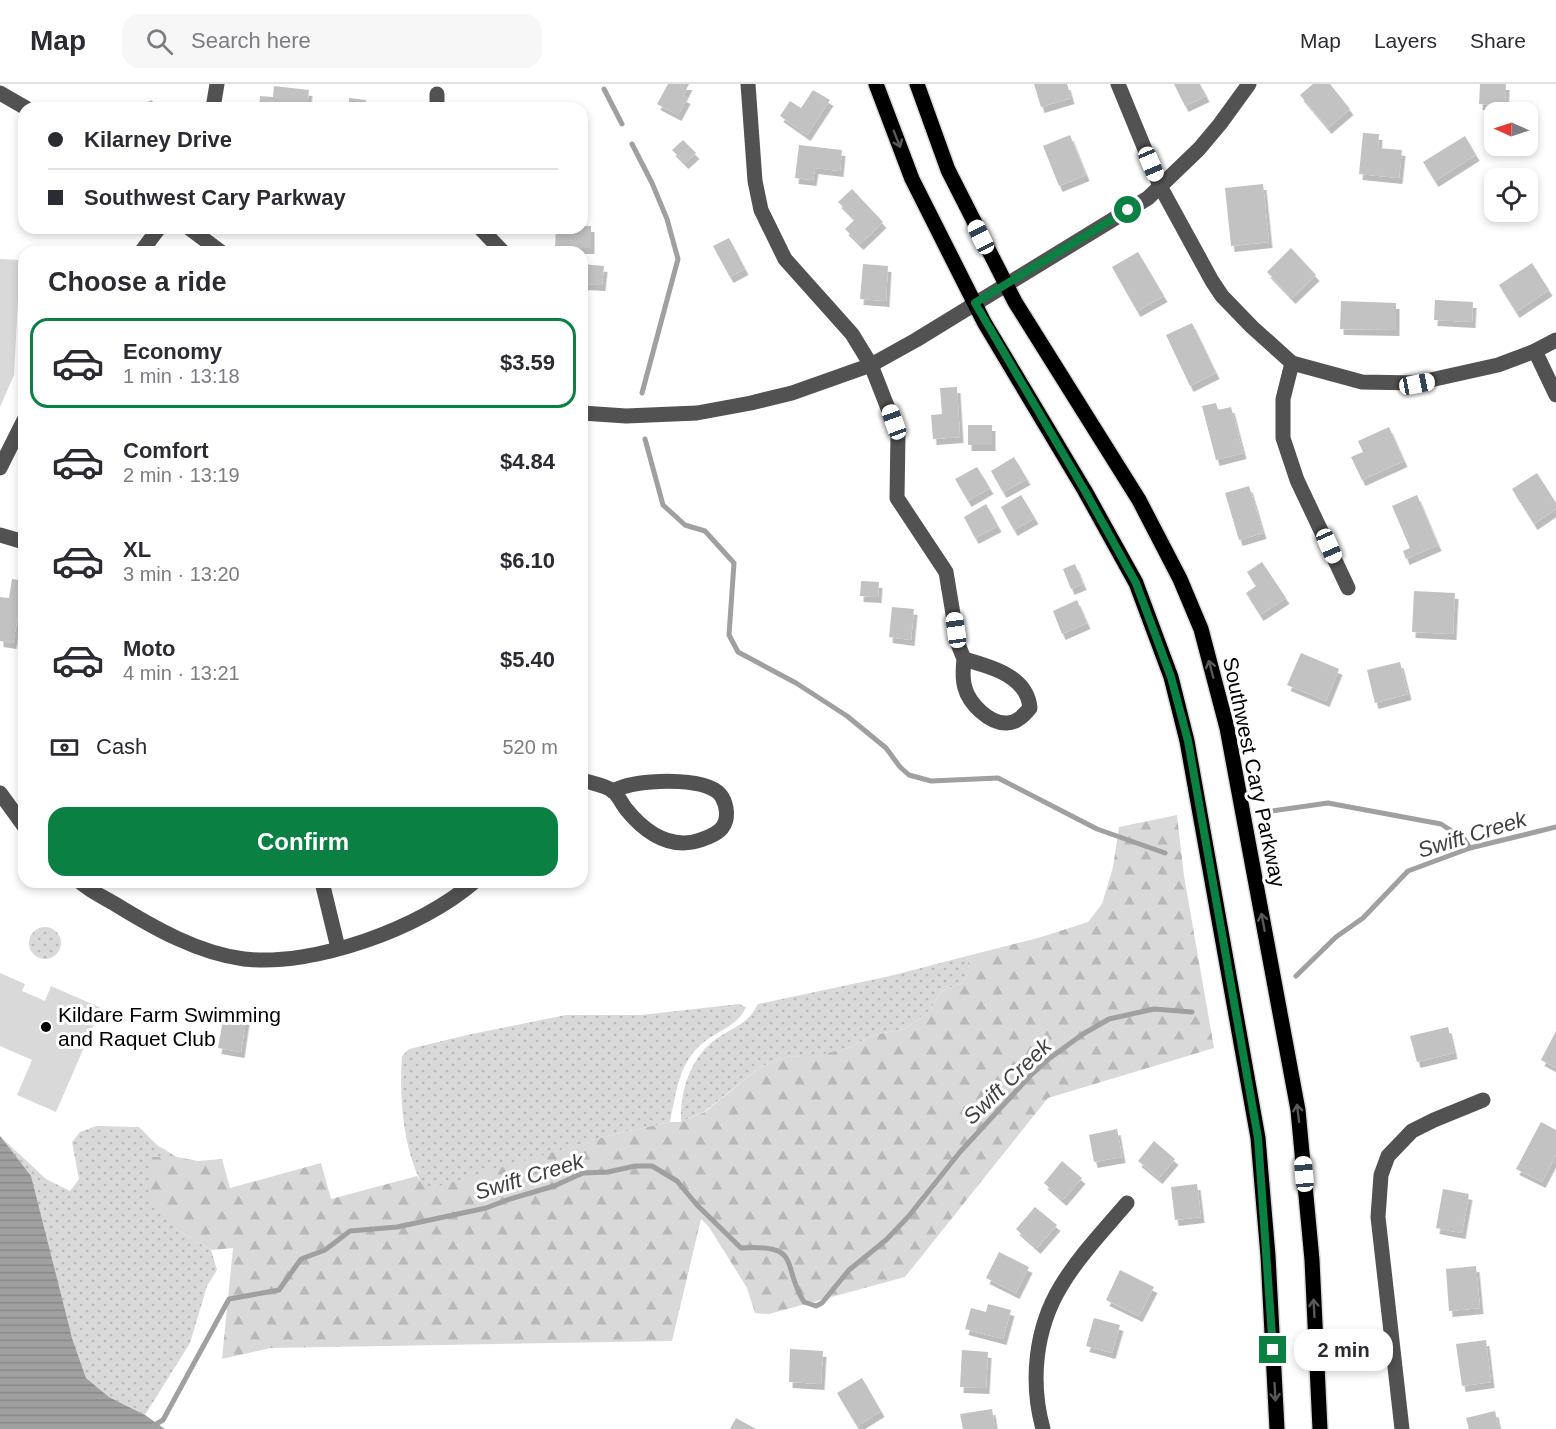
<!DOCTYPE html>
<meta charset="utf-8">
<style>
:root{--surface:#fff;--page:#f7f7f7;--text:#2b2b33;--muted:#7c7c81;--line:#e1e1e2;--accent:#0b8043}
body{margin:0;font-family:Helvetica,sans-serif;background:var(--page);color:var(--text);height:100vh;display:flex;flex-direction:column;font-size:22px;white-space:nowrap}
*{box-sizing:border-box;margin:0}
p{font-size:20px;color:var(--muted)}
.icon{flex:none;width:33px;height:33px;fill:none;stroke:currentColor;stroke-width:2;stroke-linecap:round;stroke-linejoin:round}
.map{position:relative;flex:1;overflow:hidden}
.side{position:absolute;left:18px;top:162px;width:570px;height:642px;display:flex;flex-direction:column;background:var(--surface);border-radius:18px;box-shadow:0 3px 9px #0003}
.side>*{flex:none}
.guide{position:absolute;left:18px;top:18px;width:570px;height:132px;border-radius:18px;box-shadow:0 3px 9px #0003;display:grid;align-content:center;height:132px;padding:0 30px;background:var(--surface)}
.needle{width:39px;rotate:273deg}
.controls{position:absolute;left:1484px;top:18px;display:grid;gap:12px}
.controls a{display:grid;place-items:center;width:54px;height:54px;border-radius:12px;background:var(--surface);box-shadow:0 3px 9px #0003;font-size:30px}
.end{position:absolute;width:27px;height:27px;margin:-14px;border:8px solid #0b8043;background:#fff;box-shadow:0 0 0 3px #fff}
.from{border-radius:50%}
.bubble{position:absolute;height:42px;border-radius:18px;background:var(--surface);box-shadow:0 3px 9px #0003;font-size:20px;font-weight:700;line-height:42px;text-align:center}
.car{position:absolute;width:18px;height:36px;margin:-18px -9px;border-radius:8px;box-shadow:0 0 4px 2px #0007;background:linear-gradient(#fff 24%,#345 0 40%,#fff 0 76%,#345 0 86%,#fff 0)}
.guide b{display:flex;align-items:center;gap:21px;height:57px;font-size:22px}
.guide b+b{border-top:2px solid var(--line)}
.guide i{width:15px;height:15px;background:var(--text)}
ul{padding:0;list-style:none}
li{display:flex;align-items:center;gap:18px;height:90px;margin:0 12px 9px;padding:0 18px;border:3px solid transparent;border-radius:18px}
li div{flex:1}
li b{display:block;font-size:22px}
li em{font-style:normal;font-weight:700}
li.on{border-color:var(--accent)}
li>.icon{width:54px;height:54px;stroke-width:1.5}
h2{padding:0 30px;font-size:27px;line-height:72px}
.pay{display:flex;align-items:center;gap:15px;height:66px;padding:0 30px;font-size:22px}
.pay p{margin-inline-start:auto}
.action{display:flex;gap:12px;margin-top:auto;padding:12px 30px}
.action a{flex:1;height:69px;border-radius:18px;background:var(--accent);color:#fff;font-size:24px;font-weight:700;line-height:69px;text-align:center}
header{display:flex;align-items:center;gap:36px;box-sizing:border-box;height:84px;padding:0 30px;background:var(--surface);border-bottom:2px solid var(--line)}
header strong{font-size:28px}
nav{display:flex;gap:33px;margin-inline-start:auto;font-size:21px}
.search{width:420px;height:54px;background:var(--page);display:flex;align-items:center;gap:15px;box-sizing:border-box;padding:0 21px;border-radius:18px;color:var(--muted);font-size:22px}
.map>svg:first-child{display:block}
</style>
<header>
<strong>Map</strong>
<div class="search"><svg class="icon" aria-label="search" viewBox="0 0 24 24"><circle cx="10" cy="10" r="6"/><path d="M15 15l6 6"/></svg>Search here</div>
<nav><a>Map</a><a>Layers</a><a>Share</a></nav>
</header>
<div class="map">
<svg width="1556" height="1345" viewBox="0 0 1556 1345">
<defs>
<pattern id="grass-dots" width="8" height="8" patternUnits="userSpaceOnUse" patternTransform="scale(1.5)"><rect width="8" height="8" fill="#d9d9d9"/><path d="M2 2h.1M6 6h.1" fill="none" stroke="#b8b8b8" stroke-width="1.8" stroke-linecap="round"/></pattern>
<pattern id="forest-firs" width="22" height="20" patternUnits="userSpaceOnUse" patternTransform="scale(1.5)"><rect width="22" height="20" fill="#d9d9d9"/><path d="M5 1l3.5 6h-7zM16 11l3.5 6h-7z" fill="#b8b8b8"/></pattern>
<pattern id="water-rules" width="6" height="5" patternUnits="userSpaceOnUse" patternTransform="scale(1.5)"><rect width="6" height="5" fill="#a0a0a0"/><path d="M0 2.5h6" fill="none" stroke="#888"/></pattern>
<filter id="shadow"><feDropShadow dx="3.5" dy="6" stdDeviation="0" flood-color="#0004"/></filter>
</defs>
<rect width="100%" height="100%" fill="#fff"/>
<g fill="url(#grass-dots)">
<circle cx="45" cy="859" r="16"/>
<path d="M 967,872 L 969,888 L 962,899 L 942,907 L 930,926 L 905,945 L 873,951 L 848,964 L 820,972 L 785,973 L 760,983 L 704,1028 L 681,1038 C 680,1008 689,978 712,958 C 723,949 737,944 747,935 C 752,931 755,925 758,920 L 890,892 Z"/>
<path d="M 739,920 L 746,923 C 738,942 719,946 704,958 C 679,977 676,1009 670,1038 L 611,1051 L 426,1107 C 403,1070 399,1014 402,972 L 409,965 L 467,951 L 566,931 L 641,931 Z"/>
<path d="M 96,1042 L 139,1043 L 157,1061 L 177,1073 L 152,1073 L 172,1143 L 211,1166 L 217,1186 L 207,1202 L 190,1259 L 145,1331 L 109,1313 L 86,1294 L 2,1054 L 46,1095 L 70,1107 L 79,1095 L 72,1058 L 80,1048 Z"/>
</g>
<path fill="url(#forest-firs)" d="M 1177,731 L 1184,792 L 1214,964 L 1048,1014 L 905,1193 L 769,1230 L 755,1229 L 747,1204 L 709,1143 L 701,1135 L 672,1257 L 271,1264 L 222,1275 L 233,1164 L 211,1166 L 172,1143 L 150,1111 L 152,1073 L 177,1073 L 198,1077 L 222,1075 L 230,1104 L 321,1079 L 331,1115 L 417,1092 L 426,1106 L 611,1051 L 670,1038 L 681,1038 L 705,1028 L 760,983 L 785,973 L 820,971 L 848,964 L 873,951 L 905,945 L 930,926 L 942,907 L 962,899 L 969,888 L 967,872 L 1038,854 L 1088,838 L 1102,820 L 1113,783 L 1119,743 Z"/>
<g fill="#d9d9d9">
<path d="M 0,175 L 20,176 L 14,291 L 0,323 Z"/>
<path d="M 0,889 L 25,900 L 22,907 L 45,917 L 51,902 L 101,924 L 56,1028 L 17,1011 L 32,976 L 0,962 Z"/>
</g>
<path fill="url(#water-rules)" d="M 0,1052 L 31,1092 L 72,1254 L 86,1294 L 109,1313 L 145,1331 L 165,1345 L 0,1345 Z"/>
<g fill="none" stroke-linecap="round" stroke-linejoin="round">
<g stroke="#a0a0a0" stroke-width="5">
<path d="M 604,5 L 622,40"/>
<path d="M 632,60 L 652,99 L 667,135 L 678,175 L 642,309"/>
<path d="M 645,355 L 663,421 L 685,441 L 705,447 L 734,479 L 729,551 L 738,568 L 796,599 L 847,632 L 886,664 L 900,683 L 909,691 L 931,697 L 998,694 L 1097,745 L 1165,769"/>
<path d="M 1265,728 L 1328,719 L 1441,740 L 1464,755 L 1470,764"/>
<path d="M 1296,892 L 1336,853 L 1363,834 L 1408,787 L 1470,764 L 1556,743"/>
<path d="M 148,1345 L 163,1336 L 229,1215 L 279,1206 L 301,1175 L 325,1166 L 350,1147 L 397,1143 L 486,1124 L 507,1116 L 554,1102 L 583,1089 L 608,1088 L 635,1082 L 652,1082 L 677,1097 L 697,1121 L 741,1164 C 803,1160 781,1181 804,1218 L 816,1222 L 822,1219 L 849,1186 L 886,1156 L 908,1133 L 960,1068 L 1029,993 L 1050,974 L 1083,950 L 1109,935 L 1154,925 L 1192,928"/>
</g>
</g>
<g fill="#c2c2c2" filter="url(#shadow)">
<path d="M 668,0 L 689,0 L 683,12 L 687,14 L 678,31 L 657,20 Z"/>
<path d="M 1034,0 L 1067,0 L 1071,14 L 1041,23 Z"/>
<path d="M 1174,0 L 1200,0 L 1206,12 L 1185,22 Z"/>
<path d="M 1313,0 L 1330,0 L 1350,25 L 1328,44 L 1300,11 Z"/>
<path d="M 1480,0 L 1506,0 L 1505,22 L 1479,20 Z"/>
<path d="M 274,2 L 309,6 L 307,24 L 259,24 L 260,12 L 273,13 Z"/>
<path d="M 813,6 L 830,16 L 807,51 L 780,32 L 790,17 L 801,24 Z"/>
<path d="M 349,14 L 366,16 L 365,24 L 349,24 Z"/>
<path d="M 152,16 L 155,24 L 131,24 Z"/>
<path d="M 1363,49 L 1379,50 L 1378,64 L 1402,66 L 1399,94 L 1359,90 Z"/>
<path d="M 1070,51 L 1086,91 L 1059,102 L 1043,62 Z"/>
<path d="M 1465,52 L 1476,71 L 1435,97 L 1423,78 Z"/>
<path d="M 683,56 L 696,69 L 685,79 L 672,66 Z"/>
<path d="M 799,61 L 842,66 L 840,87 L 815,84 L 813,96 L 795,94 Z"/>
<path d="M 1263,100 L 1269,158 L 1231,162 L 1225,104 Z"/>
<path d="M 852,105 L 883,138 L 860,160 L 845,145 L 855,135 L 838,118 Z"/>
<path d="M 582,142 L 591,142 L 591,164 L 555,164 L 556,144 L 582,144 Z"/>
<path d="M 729,154 L 745,185 L 730,193 L 713,162 Z"/>
<path d="M 1291,164 L 1316,191 L 1292,214 L 1267,188 Z"/>
<path d="M 1138,168 L 1164,212 L 1137,227 L 1112,183 Z"/>
<path d="M 1532,179 L 1549,206 L 1516,228 L 1499,201 Z"/>
<path d="M 582,180 L 604,182 L 602,201 L 582,200 Z"/>
<path d="M 863,180 L 888,182 L 886,217 L 860,215 Z"/>
<path d="M 1435,216 L 1473,218 L 1472,238 L 1434,236 Z"/>
<path d="M 1341,217 L 1396,219 L 1396,246 L 1340,245 Z"/>
<path d="M 1192,239 L 1216,289 L 1190,302 L 1166,251 Z"/>
<path d="M 957,303 L 960,353 L 933,355 L 931,331 L 942,330 L 940,304 Z"/>
<path d="M 1216,319 L 1218,326 L 1231,323 L 1243,369 L 1216,376 L 1202,322 Z"/>
<rect x="968" y="341" width="24" height="20"/>
<path d="M 1389,343 L 1404,377 L 1362,396 L 1351,373 L 1363,368 L 1358,357 Z"/>
<path d="M 1014,373 L 1027,395 L 1003,408 L 991,387 Z"/>
<path d="M 977,383 L 990,404 L 968,417 L 955,395 Z"/>
<path d="M 1537,389 L 1556,419 L 1556,425 L 1534,440 L 1512,405 Z"/>
<path d="M 1249,402 L 1263,449 L 1239,456 L 1225,409 Z"/>
<path d="M 1021,411 L 1035,434 L 1014,446 L 1001,423 Z"/>
<path d="M 1417,411 L 1438,461 L 1406,475 L 1403,467 L 1410,464 L 1392,422 Z"/>
<path d="M 986,420 L 998,442 L 975,454 L 964,433 Z"/>
<path d="M 1262,478 L 1286,514 L 1260,531 L 1246,509 L 1256,502 L 1247,488 Z"/>
<path d="M 1075,480 L 1083,500 L 1071,505 L 1063,485 Z"/>
<path d="M 12,495 L 24,497 L 24,522 L 20,521 L 13,559 L 0,557 L 0,513 L 9,514 Z"/>
<path d="M 861,497 L 879,498 L 878,513 L 860,512 Z"/>
<path d="M 1414,507 L 1455,509 L 1453,550 L 1412,548 Z"/>
<path d="M 1077,516 L 1087,539 L 1062,550 L 1053,527 Z"/>
<path d="M 892,523 L 914,525 L 911,556 L 889,553 Z"/>
<path d="M 1301,569 L 1339,585 L 1326,617 L 1287,601 Z"/>
<path d="M 1400,578 L 1408,610 L 1375,619 L 1367,586 Z"/>
<path d="M 224,931 L 246,935 L 241,968 L 218,964 Z"/>
<path d="M 1448,943 L 1454,969 L 1417,978 L 1410,952 Z"/>
<path d="M 1556,947 L 1556,984 L 1541,976 Z"/>
<path d="M 1541,1038 L 1556,1046 L 1556,1071 L 1542,1098 L 1516,1085 Z"/>
<path d="M 1117,1045 L 1122,1073 L 1094,1078 L 1089,1051 Z"/>
<path d="M 1154,1057 L 1175,1075 L 1159,1094 L 1138,1077 Z"/>
<path d="M 1062,1077 L 1082,1094 L 1063,1116 L 1044,1099 Z"/>
<path d="M 1197,1100 L 1201,1133 L 1175,1136 L 1171,1103 Z"/>
<path d="M 1443,1105 L 1469,1110 L 1462,1149 L 1436,1144 Z"/>
<path d="M 1035,1123 L 1057,1141 L 1037,1164 L 1016,1145 Z"/>
<path d="M 999,1168 L 1029,1183 L 1016,1209 L 986,1194 Z"/>
<path d="M 1476,1182 L 1480,1224 L 1449,1227 L 1446,1185 Z"/>
<path d="M 1120,1186 L 1154,1203 L 1139,1232 L 1106,1216 Z"/>
<path d="M 988,1220 L 1011,1226 L 1003,1255 L 965,1245 L 971,1224 L 986,1228 Z"/>
<path d="M 1094,1234 L 1120,1241 L 1112,1269 L 1086,1262 Z"/>
<path d="M 1486,1256 L 1491,1298 L 1462,1302 L 1456,1260 Z"/>
<path d="M 790,1265 L 823,1267 L 821,1300 L 789,1298 Z"/>
<path d="M 962,1266 L 988,1268 L 986,1304 L 960,1303 Z"/>
<path d="M 862,1294 L 881,1327 L 857,1342 L 837,1309 Z"/>
<path d="M 992,1325 L 995,1345 L 963,1345 L 960,1330 Z"/>
<path d="M 1495,1327 L 1499,1345 L 1469,1345 L 1466,1334 Z"/>
<path d="M 736,1334 L 756,1345 L 730,1345 Z"/>
</g>
<g fill="none" stroke-linecap="round" stroke-linejoin="round">
<g stroke="#dbdbdb" stroke-width="18">
<g id="major">
<path d="M 876,0 L 912,95 L 984,238 L 1085,407 L 1136,499 L 1171,593 L 1187,657 L 1258,1054 L 1268,1172 L 1277,1345"/>
<path d="M 917,0 L 948,86 L 1015,218 L 1139,416 L 1180,495 L 1201,545 L 1227,644 L 1298,1026 L 1312,1176 L 1320,1345"/>
</g>
</g>
<g stroke="#525252" stroke-width="15">
<path d="M 748,0 L 755,97 L 761,126 L 785,175 L 852,250 L 871,281 L 898,350 L 897,414 L 946,488 L 958,560 L 964,575 C 990,583 1027,591 1030,624 C 1024,631 1017,639 1007,639 C 989,640 969,619 965,604 C 962,595 963,584 964,575"/>
<path d="M 1118,0 L 1160,102 L 1212,197 L 1222,212 L 1252,243 L 1292,279 L 1362,298 L 1417,299 L 1498,281 L 1535,267 L 1556,256"/>
<path d="M 0,9 L 26,24"/>
<path d="M 213,24 L 217,0"/>
<path d="M 437,24 L 437,10"/>
<path d="M 189,144 L 221,168"/>
<path d="M 480,144 L 503,168"/>
<path d="M 141,168 L 159,144"/>
<path d="M 1535,267 L 1556,311"/>
<path d="M 1292,279 L 1283,315 L 1283,354 L 1297,396 L 1348,504"/>
<path d="M 582,329 L 626,332 L 697,329 L 751,319 L 792,309 L 871,281 L 916,256 L 1148,114 L 1199,65 L 1220,40 L 1249,0"/>
<path d="M 0,384 L 24,336"/>
<path d="M 0,451 L 24,458"/>
<path d="M 582,696 C 591,699 605,701 613,707 C 618,711 622,720 626,725 C 643,746 666,763 693,758 C 702,756 716,751 722,744 C 729,735 727,722 722,713 C 711,693 650,696 630,701 C 624,702 618,705 612,707"/>
<path d="M 0,709 L 24,742"/>
<path d="M 80,798 C 90,807 103,813 115,820 C 154,844 198,869 244,875 C 314,883 421,844 474,798"/>
<path d="M 322,798 L 338,864"/>
<path d="M 1043,1345 C 1030,1298 1035,1245 1061,1202 C 1079,1172 1104,1146 1127,1119"/>
<path d="M 1402,1345 L 1378,1133 L 1381,1091 L 1388,1072 L 1412,1047 L 1434,1036 L 1483,1016"/>
</g>
<use href="#major" stroke="#000" stroke-width="15"/>
</g>
<defs><path id="oneway-shaft" d="M-6 0H5M1.5-3L5.5 0L1.5 3" fill="none" stroke-width="1.6" stroke-linecap="round" stroke-linejoin="round" transform="scale(1.5)"/></defs>
<g stroke="#595959">
<use href="#oneway-shaft" transform="translate(897 55) rotate(68)"/>
<use href="#oneway-shaft" transform="translate(1211 585) rotate(-105)"/>
<use href="#oneway-shaft" transform="translate(1263 838) rotate(-101)"/>
<use href="#oneway-shaft" transform="translate(1298 1029) rotate(-97)"/>
<use href="#oneway-shaft" transform="translate(1314 1224) rotate(-93)"/>
<use href="#oneway-shaft" transform="translate(1275 1308) rotate(87)"/>
</g>
<g fill="none" stroke-linecap="round" stroke-linejoin="round">
<path stroke="#0b8043" stroke-width="8" d="M 1128,126 L 975,219 L 1085,407 L 1136,499 L 1171,593 L 1188,657 L 1258,1054 L 1273,1266"/>
</g>
<circle fill="#000" stroke="#fff" stroke-width="2" cx="46" cy="943" r="6"/>
<g text-anchor="middle" stroke-width="6" stroke-linejoin="round" paint-order="stroke">
<g font-size="21" fill="#000" stroke="#fff">
<text transform="translate(1254 688) rotate(78)" y="7">Southwest Cary Parkway</text>
</g>
<g font-size="21" fill="#000" stroke="#fff" text-anchor="start">
<text x="58" y="938">Kildare Farm Swimming<tspan x="58" dy="24">and Raquet Club</tspan></text>
</g>
<g font-size="22" font-style="italic" fill="#414141" stroke="#fff">
<text transform="translate(1472 750) rotate(-17)" y="8">Swift Creek</text>
<text transform="translate(1007 997) rotate(-44)" y="8">Swift Creek</text>
<text transform="translate(529 1092) rotate(-17)" y="8">Swift Creek</text>
</g>
</g>
</svg>
<div class="controls">
<a><svg class="needle" viewBox="-14 -14 28 28"><path d="M0-13l5 13h-10z" fill="#e53935"/><path d="M0 13l5-13h-10z" fill="#7c7c81"/></svg></a>
<a><svg class="icon" aria-label="locate" viewBox="0 0 24 24"><circle cx="12" cy="12" r="6"/><path d="M12 2v4M12 18v4M2 12h4M18 12h4"/></svg></a>
</div>
<i class="end from" style="left:1128px;top:126px"></i>
<i class="end" style="left:1273px;top:1266px"></i>
<div class="bubble" style="left:1294px;top:1245px;width:99px">2 min</div>
<i class="car" style="left:1151px;top:80px;rotate:157deg"></i>
<i class="car" style="left:981px;top:153px;rotate:334deg"></i>
<i class="car" style="left:1417px;top:300px;rotate:79deg"></i>
<i class="car" style="left:894px;top:338px;rotate:340deg"></i>
<i class="car" style="left:1329px;top:462px;rotate:156deg"></i>
<i class="car" style="left:956px;top:546px;rotate:352deg"></i>
<i class="car" style="left:1304px;top:1090px;rotate:355deg"></i>
<div class="guide">
<b><i class="from"></i>Kilarney Drive</b>
<b><i></i>Southwest Cary Parkway</b>
</div>
<section class="side">
<h2>Choose a ride</h2>
<ul>
<li class="on"><svg class="icon" aria-label="car" viewBox="0 0 24 24"><path d="M5 17H2v-5l4-1 3-4h7l3 4 3 1v5h-3M9 17h6M6 11h13"/><circle cx="7" cy="17" r="2"/><circle cx="17" cy="17" r="2"/></svg><div><b>Economy</b><p>1 min · 13:18</p></div><em>$3.59</em></li>
<li><svg class="icon" aria-label="car" viewBox="0 0 24 24"><path d="M5 17H2v-5l4-1 3-4h7l3 4 3 1v5h-3M9 17h6M6 11h13"/><circle cx="7" cy="17" r="2"/><circle cx="17" cy="17" r="2"/></svg><div><b>Comfort</b><p>2 min · 13:19</p></div><em>$4.84</em></li>
<li><svg class="icon" aria-label="car" viewBox="0 0 24 24"><path d="M5 17H2v-5l4-1 3-4h7l3 4 3 1v5h-3M9 17h6M6 11h13"/><circle cx="7" cy="17" r="2"/><circle cx="17" cy="17" r="2"/></svg><div><b>XL</b><p>3 min · 13:20</p></div><em>$6.10</em></li>
<li><svg class="icon" aria-label="car" viewBox="0 0 24 24"><path d="M5 17H2v-5l4-1 3-4h7l3 4 3 1v5h-3M9 17h6M6 11h13"/><circle cx="7" cy="17" r="2"/><circle cx="17" cy="17" r="2"/></svg><div><b>Moto</b><p>4 min · 13:21</p></div><em>$5.40</em></li>
</ul>
<div class="pay"><svg class="icon" aria-label="cash" viewBox="0 0 24 24"><path d="M3 7h18v10H3z"/><circle cx="12" cy="12" r="2"/></svg>Cash<p>520 m</p></div>
<div class="action"><a>Confirm</a></div>
</section>
</div>
